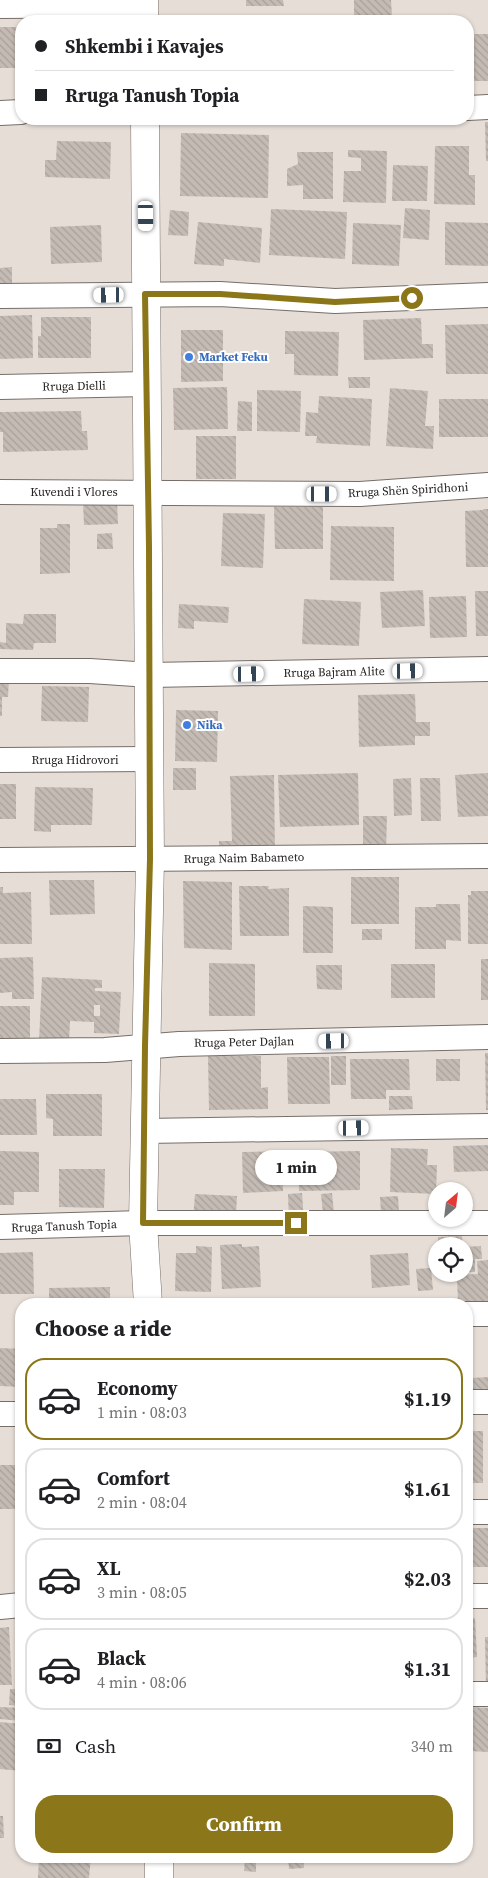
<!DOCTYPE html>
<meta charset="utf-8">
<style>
:root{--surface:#fff;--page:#f6f6f6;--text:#202124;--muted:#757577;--line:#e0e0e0;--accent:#8b7619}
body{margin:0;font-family:"Source Serif 4",serif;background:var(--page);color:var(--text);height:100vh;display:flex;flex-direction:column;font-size:19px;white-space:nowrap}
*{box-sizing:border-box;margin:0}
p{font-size:16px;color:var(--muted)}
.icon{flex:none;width:28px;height:28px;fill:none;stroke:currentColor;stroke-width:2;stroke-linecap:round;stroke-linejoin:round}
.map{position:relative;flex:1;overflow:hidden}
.sheet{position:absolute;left:15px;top:1298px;width:458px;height:565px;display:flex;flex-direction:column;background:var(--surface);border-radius:20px;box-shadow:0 1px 4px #0004}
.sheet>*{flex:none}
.banner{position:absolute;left:15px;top:15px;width:459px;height:110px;border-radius:20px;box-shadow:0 1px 4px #0004;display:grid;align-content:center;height:110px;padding:0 20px;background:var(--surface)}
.needle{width:32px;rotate:28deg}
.buttons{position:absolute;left:428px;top:1182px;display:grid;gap:10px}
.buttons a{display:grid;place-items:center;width:45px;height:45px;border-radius:50%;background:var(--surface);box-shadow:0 1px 4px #0004;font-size:25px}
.end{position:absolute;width:22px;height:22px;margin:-11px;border:6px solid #8b7619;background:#fff;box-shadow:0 0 0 2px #fff}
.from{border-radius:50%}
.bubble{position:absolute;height:35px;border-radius:18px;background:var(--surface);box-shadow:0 1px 4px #0004;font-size:16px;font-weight:700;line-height:35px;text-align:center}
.car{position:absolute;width:15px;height:30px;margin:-15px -8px;border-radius:6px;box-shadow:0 0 4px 1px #0007;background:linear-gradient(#fff 24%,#345 0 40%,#fff 0 76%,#345 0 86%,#fff 0)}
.banner b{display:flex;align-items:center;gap:18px;height:48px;font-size:19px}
.banner b+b{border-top:1px solid var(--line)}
.banner i{width:12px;height:12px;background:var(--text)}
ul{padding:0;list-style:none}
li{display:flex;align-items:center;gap:15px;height:82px;margin:0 10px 8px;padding:0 10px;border:2px solid var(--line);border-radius:20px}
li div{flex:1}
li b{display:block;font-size:19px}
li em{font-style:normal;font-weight:700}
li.on{border-color:var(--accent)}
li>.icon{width:45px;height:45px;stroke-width:1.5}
h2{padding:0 20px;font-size:22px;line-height:60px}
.pay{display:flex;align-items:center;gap:12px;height:55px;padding:0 20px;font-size:19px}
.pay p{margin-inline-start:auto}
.cta{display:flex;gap:10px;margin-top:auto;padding:10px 20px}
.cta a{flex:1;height:58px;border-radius:20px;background:var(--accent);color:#fff;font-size:20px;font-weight:700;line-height:58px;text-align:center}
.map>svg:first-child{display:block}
</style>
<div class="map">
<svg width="488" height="1878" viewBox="0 0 488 1878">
<defs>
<pattern id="building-back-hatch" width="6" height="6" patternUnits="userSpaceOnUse" patternTransform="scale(1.25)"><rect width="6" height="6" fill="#c4bbb4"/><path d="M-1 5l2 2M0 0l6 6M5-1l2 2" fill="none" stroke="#a8a09a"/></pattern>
</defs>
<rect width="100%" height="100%" fill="#e6ddd6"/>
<g fill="url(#building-back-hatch)" fill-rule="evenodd">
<path d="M 246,0 L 283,0 L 284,6 L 246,6 Z"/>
<path d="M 354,0 L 391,0 L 392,16 L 354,16 Z"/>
<rect x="0" y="27" width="21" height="41"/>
<rect x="468" y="34" width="20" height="47"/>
<path d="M 485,122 L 488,122 L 488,161 L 486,161 Z"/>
<path d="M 181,133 L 269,135 L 268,198 L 180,196 Z"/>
<path d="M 57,141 L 111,142 L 110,179 L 45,177 L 45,160 L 56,160 Z"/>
<path d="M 435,146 L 469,146 L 469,175 L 475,175 L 475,205 L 434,204 Z"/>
<path d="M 348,150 L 387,151 L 386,203 L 343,202 L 344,171 L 361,171 L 361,158 L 348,157 Z"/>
<path d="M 297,152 L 333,152 L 333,199 L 303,199 L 303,185 L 287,186 L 287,169 L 298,164 Z"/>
<path d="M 393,165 L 428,166 L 427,201 L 392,201 Z"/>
<path d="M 405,208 L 430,210 L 429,240 L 403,238 Z"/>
<path d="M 271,209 L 347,212 L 345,259 L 269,255 Z"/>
<path d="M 170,210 L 189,212 L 188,236 L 168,235 Z"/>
<path d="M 198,222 L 262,228 L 260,263 L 224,259 L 224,266 L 194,264 Z"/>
<path d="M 445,222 L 488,223 L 488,266 L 445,265 Z"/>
<path d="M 353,223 L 401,225 L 399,266 L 352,264 Z"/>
<path d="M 101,225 L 102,262 L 51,264 L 50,227 Z"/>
<path d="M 12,267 L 12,284 L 0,285 L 0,268 Z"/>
<path d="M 32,315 L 33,358 L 0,359 L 0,316 Z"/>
<path d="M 41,317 L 91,317 L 91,358 L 38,358 L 38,336 L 41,336 Z"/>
<path d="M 421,318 L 422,344 L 433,344 L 433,358 L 364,360 L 363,320 Z"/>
<path d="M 488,324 L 488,374 L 446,374 L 445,325 Z"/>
<path d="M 181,330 L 223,330 L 223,381 L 181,382 Z"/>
<path d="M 285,331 L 339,332 L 338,376 L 294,375 L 294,354 L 285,354 Z"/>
<path d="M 348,377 L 370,377 L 370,388 L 349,388 Z"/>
<path d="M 227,387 L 228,429 L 174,430 L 173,388 Z"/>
<path d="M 390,388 L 428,391 L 425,426 L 434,426 L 433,449 L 386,446 Z"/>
<path d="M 257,390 L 301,391 L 300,432 L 257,431 Z"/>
<path d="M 319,396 L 372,399 L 370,446 L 316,443 L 317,436 L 305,436 L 306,412 L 318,413 Z"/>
<rect x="439" y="399" width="49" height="38"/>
<path d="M 238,401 L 252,402 L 252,431 L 237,431 Z"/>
<path d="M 81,411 L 82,431 L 87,431 L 88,450 L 3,452 L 3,432 L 0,432 L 0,412 Z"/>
<rect x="196" y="436" width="40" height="43"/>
<path d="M 117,501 L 118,524 L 84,525 L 83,502 Z"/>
<path d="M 274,507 L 323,507 L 323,549 L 275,549 Z"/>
<path d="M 483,509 L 488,509 L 488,567 L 466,567 L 465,511 L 483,510 Z"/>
<path d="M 223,513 L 265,514 L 263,568 L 221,566 Z"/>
<path d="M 57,524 L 70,524 L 70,573 L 40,574 L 40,528 L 57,528 Z"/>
<path d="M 331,526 L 394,527 L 394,581 L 330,580 Z"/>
<path d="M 112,533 L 113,549 L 97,549 L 97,534 Z"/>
<path d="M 423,590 L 425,626 L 382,628 L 380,592 Z"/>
<path d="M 475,591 L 488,591 L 488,636 L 476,636 Z"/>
<path d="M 466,596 L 467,637 L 430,638 L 429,597 Z"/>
<path d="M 304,599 L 361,602 L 359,646 L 302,644 Z"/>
<path d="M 179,604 L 229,607 L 228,623 L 194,621 L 194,629 L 178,628 Z"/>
<path d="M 24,614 L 56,614 L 56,643 L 34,643 L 33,650 L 0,649 L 0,642 L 6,643 L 6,623 L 23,624 Z"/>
<path d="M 0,678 L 9,678 L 8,697 L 2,697 L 2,716 L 0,716 Z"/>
<path d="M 42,686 L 89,687 L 88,722 L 41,721 Z"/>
<path d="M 415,694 L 416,722 L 430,722 L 430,736 L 415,736 L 415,745 L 359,747 L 358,695 Z"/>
<path d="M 176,710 L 218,711 L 217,762 L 175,761 Z"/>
<rect x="173" y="768" width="23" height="22"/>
<path d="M 358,773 L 359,825 L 280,827 L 278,775 Z"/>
<path d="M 488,773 L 488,816 L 458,817 L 455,775 Z"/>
<path d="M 274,775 L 275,853 L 219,854 L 219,841 L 232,841 L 230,776 Z"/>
<path d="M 411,778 L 412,815 L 394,816 L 393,779 Z"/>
<path d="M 420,778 L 440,778 L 441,821 L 421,821 Z"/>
<rect x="0" y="784" width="16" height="35"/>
<path d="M 35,787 L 93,788 L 92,825 L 51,825 L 51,832 L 34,831 Z"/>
<path d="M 363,816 L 387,816 L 386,853 L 363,852 Z"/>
<rect x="351" y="877" width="48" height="47"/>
<path d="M 49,880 L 94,880 L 95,914 L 50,915 Z"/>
<path d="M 183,881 L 232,882 L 232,950 L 184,948 Z"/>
<path d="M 239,886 L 269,886 L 268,889 L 289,888 L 289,936 L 240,936 Z"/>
<path d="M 0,887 L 3,887 L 3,893 L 31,892 L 32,944 L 0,944 Z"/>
<path d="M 471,891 L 488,891 L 488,944 L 468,944 L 468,895 L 471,895 Z"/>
<path d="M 436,904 L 460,904 L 461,941 L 446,940 L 446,949 L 415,949 L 415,907 L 436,907 Z"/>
<path d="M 303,906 L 333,907 L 333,953 L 303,953 Z"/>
<rect x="362" y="929" width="20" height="11"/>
<path d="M 33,957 L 34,999 L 12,999 L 12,992 L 0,993 L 0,958 Z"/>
<rect x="481" y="959" width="7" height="41"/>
<path d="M 209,963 L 255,964 L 255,1016 L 209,1016 Z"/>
<rect x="391" y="964" width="44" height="34"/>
<path d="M 316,965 L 342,965 L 342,990 L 317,989 Z"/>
<path d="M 42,977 L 102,980 L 102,988 L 95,988 L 95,991 L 121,992 L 119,1034 L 94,1033 L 94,1022 L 70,1021 L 69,1042 L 39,1041 ZM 94,1005 L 100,1005 L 100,1016 L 94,1016 Z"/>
<rect x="0" y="1006" width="30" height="37"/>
<path d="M 485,1053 L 488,1053 L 488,1110 L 486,1110 Z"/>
<path d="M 208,1056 L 261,1056 L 261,1088 L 268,1087 L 268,1109 L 209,1110 Z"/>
<rect x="331" y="1056" width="15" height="29"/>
<path d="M 287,1057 L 329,1057 L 330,1104 L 288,1104 Z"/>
<path d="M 350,1059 L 409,1059 L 410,1090 L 386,1090 L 386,1099 L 351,1099 Z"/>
<rect x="436" y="1059" width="24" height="22"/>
<path d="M 46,1094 L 102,1094 L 102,1136 L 53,1136 L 53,1119 L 46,1118 Z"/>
<path d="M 389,1096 L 412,1096 L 413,1109 L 389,1110 Z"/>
<path d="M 0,1099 L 36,1099 L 37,1135 L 0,1135 Z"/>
<path d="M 488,1145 L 488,1171 L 454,1172 L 453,1146 Z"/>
<path d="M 391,1148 L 428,1149 L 427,1165 L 437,1165 L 436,1194 L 390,1192 Z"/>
<path d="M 0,1151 L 39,1152 L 39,1192 L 14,1192 L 14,1205 L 0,1205 Z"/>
<path d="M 282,1151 L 283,1191 L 243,1193 L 242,1152 Z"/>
<path d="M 360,1151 L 360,1190 L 299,1191 L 298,1152 Z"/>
<path d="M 59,1169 L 105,1169 L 104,1208 L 59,1207 Z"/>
<path d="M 302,1193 L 304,1221 L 289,1222 L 288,1194 Z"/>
<path d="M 332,1193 L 334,1213 L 323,1214 L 321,1194 Z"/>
<path d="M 195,1194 L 237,1196 L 236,1214 L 193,1221 Z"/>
<path d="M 398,1196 L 399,1212 L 381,1213 L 380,1197 Z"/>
<path d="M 462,1236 L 463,1245 L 438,1246 L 438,1237 Z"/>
<path d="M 242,1244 L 242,1247 L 259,1246 L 261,1287 L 222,1289 L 220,1245 Z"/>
<path d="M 196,1246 L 212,1247 L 211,1292 L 175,1291 L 176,1253 L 196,1253 Z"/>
<path d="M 481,1246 L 482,1259 L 475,1259 L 475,1272 L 464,1272 L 464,1247 Z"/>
<path d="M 33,1252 L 34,1294 L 0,1294 L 0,1253 Z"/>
<path d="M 408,1253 L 410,1285 L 372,1288 L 370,1255 Z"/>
<path d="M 488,1260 L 488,1308 L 458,1304 L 457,1275 L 478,1274 L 477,1261 Z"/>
<path d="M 431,1268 L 433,1290 L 418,1291 L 416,1269 Z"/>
<path d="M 110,1287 L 110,1304 L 49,1304 L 49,1288 Z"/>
<path d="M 0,1348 L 21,1349 L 21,1387 L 0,1386 Z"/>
<path d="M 488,1377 L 488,1396 L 472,1397 L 472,1378 Z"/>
<rect x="466" y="1431" width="17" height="52"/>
<rect x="0" y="1465" width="21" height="44"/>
<rect x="466" y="1528" width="22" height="39"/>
<path d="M 475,1618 L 477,1657 L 466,1658 L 466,1619 Z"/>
<path d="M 9,1627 L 12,1685 L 0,1685 L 0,1628 Z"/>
<path d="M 485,1637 L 488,1637 L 488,1690 L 486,1690 Z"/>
<path d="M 10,1689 L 21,1689 L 21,1706 L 9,1705 Z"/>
<path d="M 0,1707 L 21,1708 L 21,1721 L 0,1719 Z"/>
<path d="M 471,1707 L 488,1708 L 488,1752 L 469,1751 Z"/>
<path d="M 0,1722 L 21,1724 L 21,1771 L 0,1769 Z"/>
<path d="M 0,1816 L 3,1816 L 4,1838 L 0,1838 Z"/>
<path d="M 39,1856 L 91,1856 L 89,1878 L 38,1878 Z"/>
<path d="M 213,1856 L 245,1856 L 244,1860 L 212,1858 Z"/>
<path d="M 288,1856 L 303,1856 L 304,1868 L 289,1869 Z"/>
<path d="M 245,1860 L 256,1861 L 256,1872 L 244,1871 Z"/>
</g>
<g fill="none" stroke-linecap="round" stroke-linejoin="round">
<g stroke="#766e68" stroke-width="26">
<g id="minor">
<path d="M 0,6 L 144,5"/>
<path d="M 468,108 L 488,107"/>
<path d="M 0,113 L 21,112"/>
<path d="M 0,296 L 220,294 L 335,301 L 488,295"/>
<path d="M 0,387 L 147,384"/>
<path d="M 0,492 L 360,494 L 488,485"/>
<path d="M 0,671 L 90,671 L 150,675 L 488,669"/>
<path d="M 0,760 L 150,759"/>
<path d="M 0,860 L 488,856"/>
<path d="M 0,1051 L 105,1050 L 179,1044 L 488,1037"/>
<path d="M 144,1131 L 488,1126"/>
<path d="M 0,1227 L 143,1223 L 488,1223"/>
<path d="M 466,1314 L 488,1314"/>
<path d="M 466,1402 L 488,1402"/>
<path d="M 0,1414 L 21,1414"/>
<path d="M 466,1512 L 488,1512"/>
<path d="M 466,1596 L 488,1596"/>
<path d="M 0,1607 L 21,1605"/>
<path d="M 466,1694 L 488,1694"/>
</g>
</g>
<g stroke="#766e68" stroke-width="29">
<g id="tertiary">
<path d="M 144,0 L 144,21"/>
<path d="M 145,119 L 150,859 L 143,1223 L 148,1304"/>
<path d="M 159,1878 L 159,1856"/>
</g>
</g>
<use href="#minor" stroke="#fff" stroke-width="24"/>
<use href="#tertiary" stroke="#fff" stroke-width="28"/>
</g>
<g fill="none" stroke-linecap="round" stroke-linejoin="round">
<path stroke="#8b7619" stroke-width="6" d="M 296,1223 L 143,1223 L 145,1046 L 150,859 L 149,547 L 145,294 L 220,294 L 335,302 L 412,298"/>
</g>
<g fill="#3f7fe0" stroke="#fff" stroke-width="2">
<circle cx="189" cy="357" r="5"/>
<circle cx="187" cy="725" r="5"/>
</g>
<g text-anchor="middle" stroke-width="4" stroke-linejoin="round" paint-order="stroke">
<g font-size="12" font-weight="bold" fill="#366cbe" stroke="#fff" text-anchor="start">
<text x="199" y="361">Market Feku</text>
<text x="197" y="729">Nika</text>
</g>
<g font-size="12" fill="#252220" stroke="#fff">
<text transform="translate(74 386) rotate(-1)" y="4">Rruga Dielli</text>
<text transform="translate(408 490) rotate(-3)" y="4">Rruga Shën Spiridhoni</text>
<text x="74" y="496">Kuvendi i Vlores</text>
<text transform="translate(334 672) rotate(-1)" y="4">Rruga Bajram Alite</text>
<text x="75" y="764">Rruga Hidrovori</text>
<text transform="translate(244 858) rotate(-1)" y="4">Rruga Naim Babameto</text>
<text transform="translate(244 1042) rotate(-1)" y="4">Rruga Peter Dajlan</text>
<text transform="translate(64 1226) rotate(-2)" y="4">Rruga Tanush Topia</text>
</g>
</g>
</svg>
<div class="buttons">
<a><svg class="needle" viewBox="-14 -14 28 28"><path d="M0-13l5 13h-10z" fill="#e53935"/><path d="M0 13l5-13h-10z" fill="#757577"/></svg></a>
<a><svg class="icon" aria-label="locate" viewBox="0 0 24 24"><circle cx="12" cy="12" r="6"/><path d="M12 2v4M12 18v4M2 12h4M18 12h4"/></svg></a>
</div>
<i class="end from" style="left:412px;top:298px"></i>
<i class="end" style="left:296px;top:1223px"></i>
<div class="bubble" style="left:255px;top:1150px;width:82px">1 min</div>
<i class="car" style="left:146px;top:216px;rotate:179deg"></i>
<i class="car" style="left:109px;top:295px;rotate:269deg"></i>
<i class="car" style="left:322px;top:494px;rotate:90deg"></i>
<i class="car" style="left:408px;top:671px;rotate:89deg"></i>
<i class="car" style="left:249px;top:674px;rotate:89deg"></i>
<i class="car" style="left:334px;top:1041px;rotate:269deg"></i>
<i class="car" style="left:354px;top:1128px;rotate:89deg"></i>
<div class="banner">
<b><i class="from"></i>Shkembi i Kavajes</b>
<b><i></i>Rruga Tanush Topia</b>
</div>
<section class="sheet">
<h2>Choose a ride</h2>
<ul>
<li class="on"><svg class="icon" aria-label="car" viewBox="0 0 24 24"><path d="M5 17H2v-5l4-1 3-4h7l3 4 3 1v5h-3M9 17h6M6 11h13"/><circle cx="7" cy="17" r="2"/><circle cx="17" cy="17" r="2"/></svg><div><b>Economy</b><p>1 min · 08:03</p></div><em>$1.19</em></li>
<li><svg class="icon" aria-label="car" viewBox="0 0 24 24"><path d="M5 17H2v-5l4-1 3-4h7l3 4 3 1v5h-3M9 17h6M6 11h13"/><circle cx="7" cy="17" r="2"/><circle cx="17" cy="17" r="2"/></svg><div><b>Comfort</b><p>2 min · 08:04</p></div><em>$1.61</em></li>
<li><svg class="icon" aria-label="car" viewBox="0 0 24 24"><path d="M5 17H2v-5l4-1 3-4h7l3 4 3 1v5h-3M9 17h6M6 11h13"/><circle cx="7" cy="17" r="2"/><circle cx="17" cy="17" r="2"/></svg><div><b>XL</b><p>3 min · 08:05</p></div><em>$2.03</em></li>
<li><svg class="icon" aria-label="car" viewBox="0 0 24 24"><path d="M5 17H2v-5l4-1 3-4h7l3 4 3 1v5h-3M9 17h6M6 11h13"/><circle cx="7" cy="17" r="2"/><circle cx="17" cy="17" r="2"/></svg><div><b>Black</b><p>4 min · 08:06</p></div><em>$1.31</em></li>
</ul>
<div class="pay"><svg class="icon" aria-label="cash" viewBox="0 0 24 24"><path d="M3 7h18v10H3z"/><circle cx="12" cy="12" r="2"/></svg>Cash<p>340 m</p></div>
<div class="cta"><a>Confirm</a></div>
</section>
</div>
